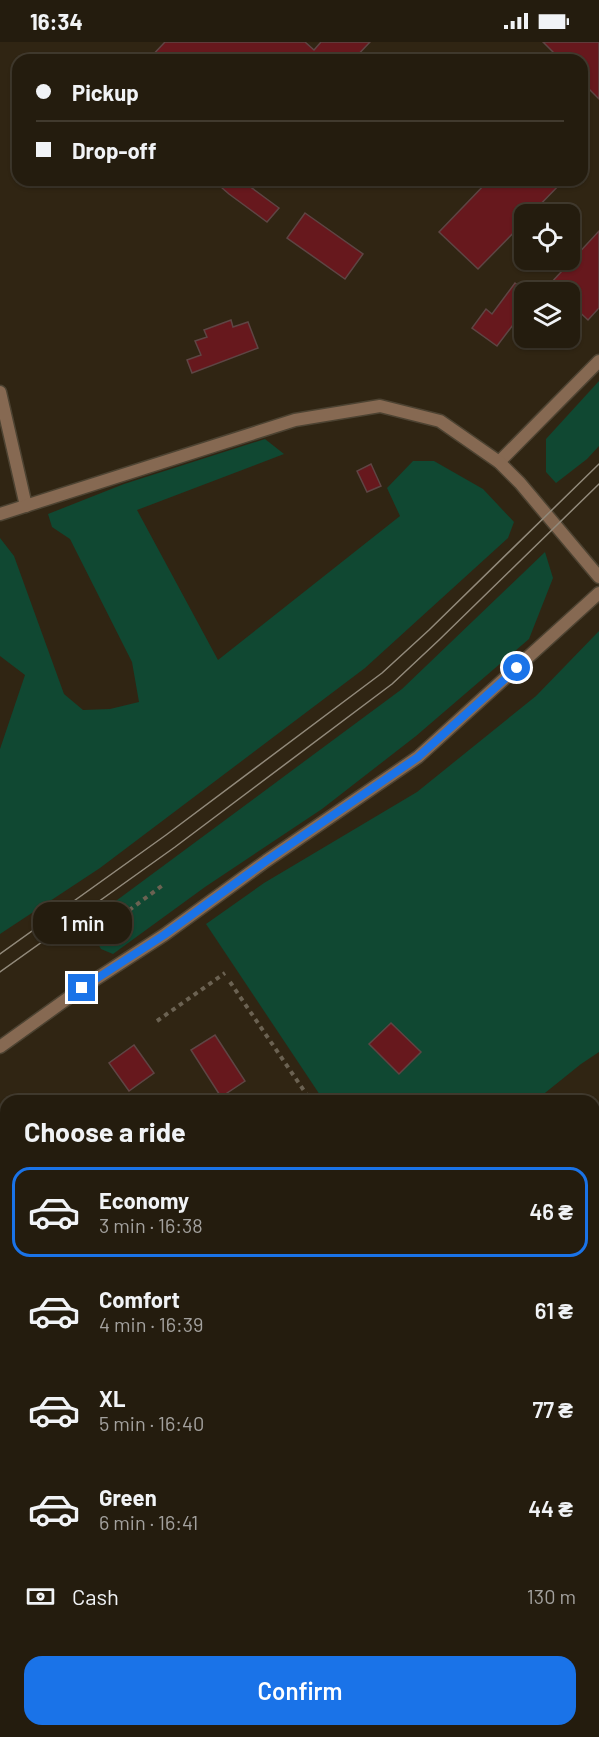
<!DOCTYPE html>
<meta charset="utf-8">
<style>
:root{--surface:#241c0e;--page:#30291c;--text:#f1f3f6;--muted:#a3a19e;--line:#413a2e;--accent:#1a73e8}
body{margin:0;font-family:Barlow,sans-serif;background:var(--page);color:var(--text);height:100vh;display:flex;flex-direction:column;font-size:22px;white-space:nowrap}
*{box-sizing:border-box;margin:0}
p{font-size:20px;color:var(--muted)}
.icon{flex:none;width:33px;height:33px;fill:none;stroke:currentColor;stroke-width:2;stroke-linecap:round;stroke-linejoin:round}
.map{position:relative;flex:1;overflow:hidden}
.panel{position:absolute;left:0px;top:1053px;width:600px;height:642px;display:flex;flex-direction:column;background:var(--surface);border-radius:18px 18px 0 0;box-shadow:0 2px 4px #0004,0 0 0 2px var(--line)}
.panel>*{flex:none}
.guide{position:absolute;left:12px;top:12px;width:576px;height:132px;border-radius:18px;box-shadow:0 2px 4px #0004,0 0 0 2px var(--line);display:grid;align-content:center;height:132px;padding:0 24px;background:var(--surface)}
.fabs{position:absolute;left:514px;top:162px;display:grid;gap:12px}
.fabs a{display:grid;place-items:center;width:66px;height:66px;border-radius:12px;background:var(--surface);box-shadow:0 2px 4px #0004,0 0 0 2px var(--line);font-size:30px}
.end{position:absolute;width:27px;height:27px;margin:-14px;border:8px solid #1a73e8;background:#fff;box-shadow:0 0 0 3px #fff}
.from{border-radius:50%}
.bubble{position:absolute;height:42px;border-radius:18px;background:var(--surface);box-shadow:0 2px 4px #0004,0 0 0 2px var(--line);font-size:20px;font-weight:600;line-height:42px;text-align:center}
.guide b{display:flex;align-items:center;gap:21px;height:57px;font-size:22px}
.guide b+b{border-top:2px solid var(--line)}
.guide i{width:15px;height:15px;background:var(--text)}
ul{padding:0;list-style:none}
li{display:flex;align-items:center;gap:18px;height:90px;margin:0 12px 9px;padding:0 12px;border:3px solid transparent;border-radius:18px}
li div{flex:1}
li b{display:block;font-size:22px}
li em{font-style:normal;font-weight:600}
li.selected{border-color:var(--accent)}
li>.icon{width:54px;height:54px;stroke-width:1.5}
h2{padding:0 24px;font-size:27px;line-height:72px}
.pay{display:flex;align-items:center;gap:15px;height:66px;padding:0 24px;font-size:22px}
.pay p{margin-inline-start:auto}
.action{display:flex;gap:12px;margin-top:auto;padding:12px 24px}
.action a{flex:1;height:69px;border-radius:18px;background:var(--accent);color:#fff;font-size:24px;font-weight:600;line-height:69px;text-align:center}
.status{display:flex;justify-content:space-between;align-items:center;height:42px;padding:0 30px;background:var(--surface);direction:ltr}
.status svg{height:16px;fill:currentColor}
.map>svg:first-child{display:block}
</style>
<div class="status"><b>16:34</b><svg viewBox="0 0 49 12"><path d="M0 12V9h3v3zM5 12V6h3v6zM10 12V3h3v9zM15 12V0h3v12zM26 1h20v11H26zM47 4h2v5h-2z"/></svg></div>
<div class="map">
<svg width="599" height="1695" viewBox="0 0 599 1695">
<rect width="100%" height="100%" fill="#302513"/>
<g fill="#104832">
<path d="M 599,339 L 599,404 L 587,417 L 556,441 L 546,430 L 546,397 Z"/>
<path d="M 265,397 L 284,412 L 137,468 L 218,618 L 400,474 L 387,446 L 413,419 L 434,419 L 483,447 L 514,480 L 508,496 L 365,626 L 100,826 L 0,892 L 0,707 L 25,633 L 0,614 L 0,496 L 14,514 L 64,652 L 83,668 L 110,667 L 139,660 L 132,620 L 70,497 L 52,485 L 48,472 L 124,442 Z"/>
<path d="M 545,510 L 553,536 L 529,597 L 416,694 L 322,767 L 205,845 L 113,912 L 101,907 L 89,886 L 105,867 L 402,647 Z"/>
<path d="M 599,589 L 599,1010 L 581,1022 L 535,1059 L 324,1059 L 206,882 L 264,841 L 417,750 L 536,654 Z"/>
<path d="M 599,1653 L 599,1695 L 537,1695 L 546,1689 L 594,1689 L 594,1657 Z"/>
</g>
<g fill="#67181d" stroke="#5e4544" stroke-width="1.5">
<path d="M 165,0 L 305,0 L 314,8 L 321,0 L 370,0 L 353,18 L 148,18 Z"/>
<path d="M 543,0 L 599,0 L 599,57 L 582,40 L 582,18 L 561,18 Z"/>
<path d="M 213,138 L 241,138 L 279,166 L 267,180 L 229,152 Z"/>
<path d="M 489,138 L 564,138 L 531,172 L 525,172 L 525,179 L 478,227 L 439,190 Z"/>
<path d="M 305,171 L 363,212 L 345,237 L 287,196 Z"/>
<path d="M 599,189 L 599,266 L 588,278 L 570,261 L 570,250 L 559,250 L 550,242 Z"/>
<path d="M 515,241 L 528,250 L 525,250 L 525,267 L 497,304 L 472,286 L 486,267 L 492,272 Z"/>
<path d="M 231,278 L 233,285 L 248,280 L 258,306 L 192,331 L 187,318 L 201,313 L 195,299 L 207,295 L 204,288 Z"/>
<path d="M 371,422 L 381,444 L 367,450 L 357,429 Z"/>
<path d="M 391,981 L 421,1010 L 399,1032 L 369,1002 Z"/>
<path d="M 215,993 L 245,1039 L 221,1055 L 191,1008 Z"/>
<path d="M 134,1003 L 154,1031 L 129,1049 L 109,1021 Z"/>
<path d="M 599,1158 L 599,1387 L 594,1387 L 594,1161 Z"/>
<path d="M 0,1176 L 6,1185 L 6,1249 L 0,1253 Z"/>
<path d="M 6,1263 L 6,1298 L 0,1289 L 0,1267 Z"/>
<path d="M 0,1398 L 6,1407 L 6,1483 L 0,1487 Z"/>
<path d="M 6,1625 L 6,1689 L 9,1689 L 0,1695 L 0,1629 Z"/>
<path d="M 46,1689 L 156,1689 L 161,1695 L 51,1695 Z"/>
<path d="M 212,1689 L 230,1689 L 234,1695 L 204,1695 Z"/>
</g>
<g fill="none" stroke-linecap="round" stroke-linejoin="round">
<g stroke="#4d4332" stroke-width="15">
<g id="lane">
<path d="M 0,350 L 26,464"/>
<path d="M 499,420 L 599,319"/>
<path d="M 0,472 L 295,378 L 380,364 L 440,379 L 499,420 L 520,441 L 599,535"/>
<path d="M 0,1303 L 6,1310"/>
<path d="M 594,1526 L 599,1533"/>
<path d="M 0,1569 L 6,1564"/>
</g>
</g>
<g stroke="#4d4332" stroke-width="15">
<path id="street" d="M 0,1005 L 82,946 L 164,893 L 266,819 L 418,715 L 599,551"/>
</g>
<g stroke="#4d4332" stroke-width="15">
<g id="secondary">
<path d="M 594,1601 L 599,1598"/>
<path d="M 451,1695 L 460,1689"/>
</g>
</g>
<g stroke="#6b6252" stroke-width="4" stroke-dasharray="4.5 4.5" stroke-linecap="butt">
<path d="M 93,895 L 163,843"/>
<path d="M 230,940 L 311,1059"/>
<path d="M 157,979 L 225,931"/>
</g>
<use href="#lane" stroke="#866952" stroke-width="12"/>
<use href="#street" stroke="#866952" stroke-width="12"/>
<use href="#secondary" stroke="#bc8d69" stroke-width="12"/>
<g stroke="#928a7b" stroke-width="1.5">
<path d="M 0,912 L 166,793 L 382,631 L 429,588 L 599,422"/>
<path d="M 0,930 L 175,805 L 392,642 L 439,598 L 599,442"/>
<path d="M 594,1624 L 599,1620"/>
<path d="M 594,1646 L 599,1643"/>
<path d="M 488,1695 L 497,1689"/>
<path d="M 522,1695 L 531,1689"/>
</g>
</g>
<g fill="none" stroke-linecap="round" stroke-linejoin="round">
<path stroke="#1a73e8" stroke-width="8" d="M 82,946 L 164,893 L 266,819 L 418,715 L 517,626"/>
</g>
</svg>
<div class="fabs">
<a><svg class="icon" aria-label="locate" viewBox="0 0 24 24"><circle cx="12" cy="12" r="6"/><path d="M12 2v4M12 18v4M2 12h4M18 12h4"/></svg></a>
<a><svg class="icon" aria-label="layers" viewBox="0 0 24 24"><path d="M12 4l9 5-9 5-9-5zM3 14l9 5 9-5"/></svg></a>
</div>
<i class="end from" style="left:517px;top:626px"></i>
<i class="end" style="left:82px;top:946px"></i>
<div class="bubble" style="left:33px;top:860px;width:99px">1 min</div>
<div class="guide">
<b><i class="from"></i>Pickup</b>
<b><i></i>Drop-off</b>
</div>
<section class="panel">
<h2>Choose a ride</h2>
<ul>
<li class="selected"><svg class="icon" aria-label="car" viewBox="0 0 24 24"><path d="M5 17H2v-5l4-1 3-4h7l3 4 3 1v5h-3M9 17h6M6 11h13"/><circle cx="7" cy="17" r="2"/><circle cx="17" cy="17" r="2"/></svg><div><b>Economy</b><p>3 min · 16:38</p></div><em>46 ₴</em></li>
<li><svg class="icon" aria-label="car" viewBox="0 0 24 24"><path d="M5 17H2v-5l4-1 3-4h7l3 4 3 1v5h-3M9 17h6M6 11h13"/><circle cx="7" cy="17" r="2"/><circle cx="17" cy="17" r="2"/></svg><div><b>Comfort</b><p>4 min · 16:39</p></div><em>61 ₴</em></li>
<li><svg class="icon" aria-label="car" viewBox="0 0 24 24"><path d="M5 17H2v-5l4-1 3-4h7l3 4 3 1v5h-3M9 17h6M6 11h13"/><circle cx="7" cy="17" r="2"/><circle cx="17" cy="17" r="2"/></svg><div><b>XL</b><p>5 min · 16:40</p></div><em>77 ₴</em></li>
<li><svg class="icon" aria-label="car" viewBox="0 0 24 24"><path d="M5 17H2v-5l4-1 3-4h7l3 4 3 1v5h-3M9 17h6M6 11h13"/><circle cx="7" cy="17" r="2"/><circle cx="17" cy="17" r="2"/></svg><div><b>Green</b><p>6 min · 16:41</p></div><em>44 ₴</em></li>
</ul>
<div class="pay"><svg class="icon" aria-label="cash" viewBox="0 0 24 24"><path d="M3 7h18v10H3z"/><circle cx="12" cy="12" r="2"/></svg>Cash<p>130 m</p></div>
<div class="action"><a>Confirm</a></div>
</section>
</div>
